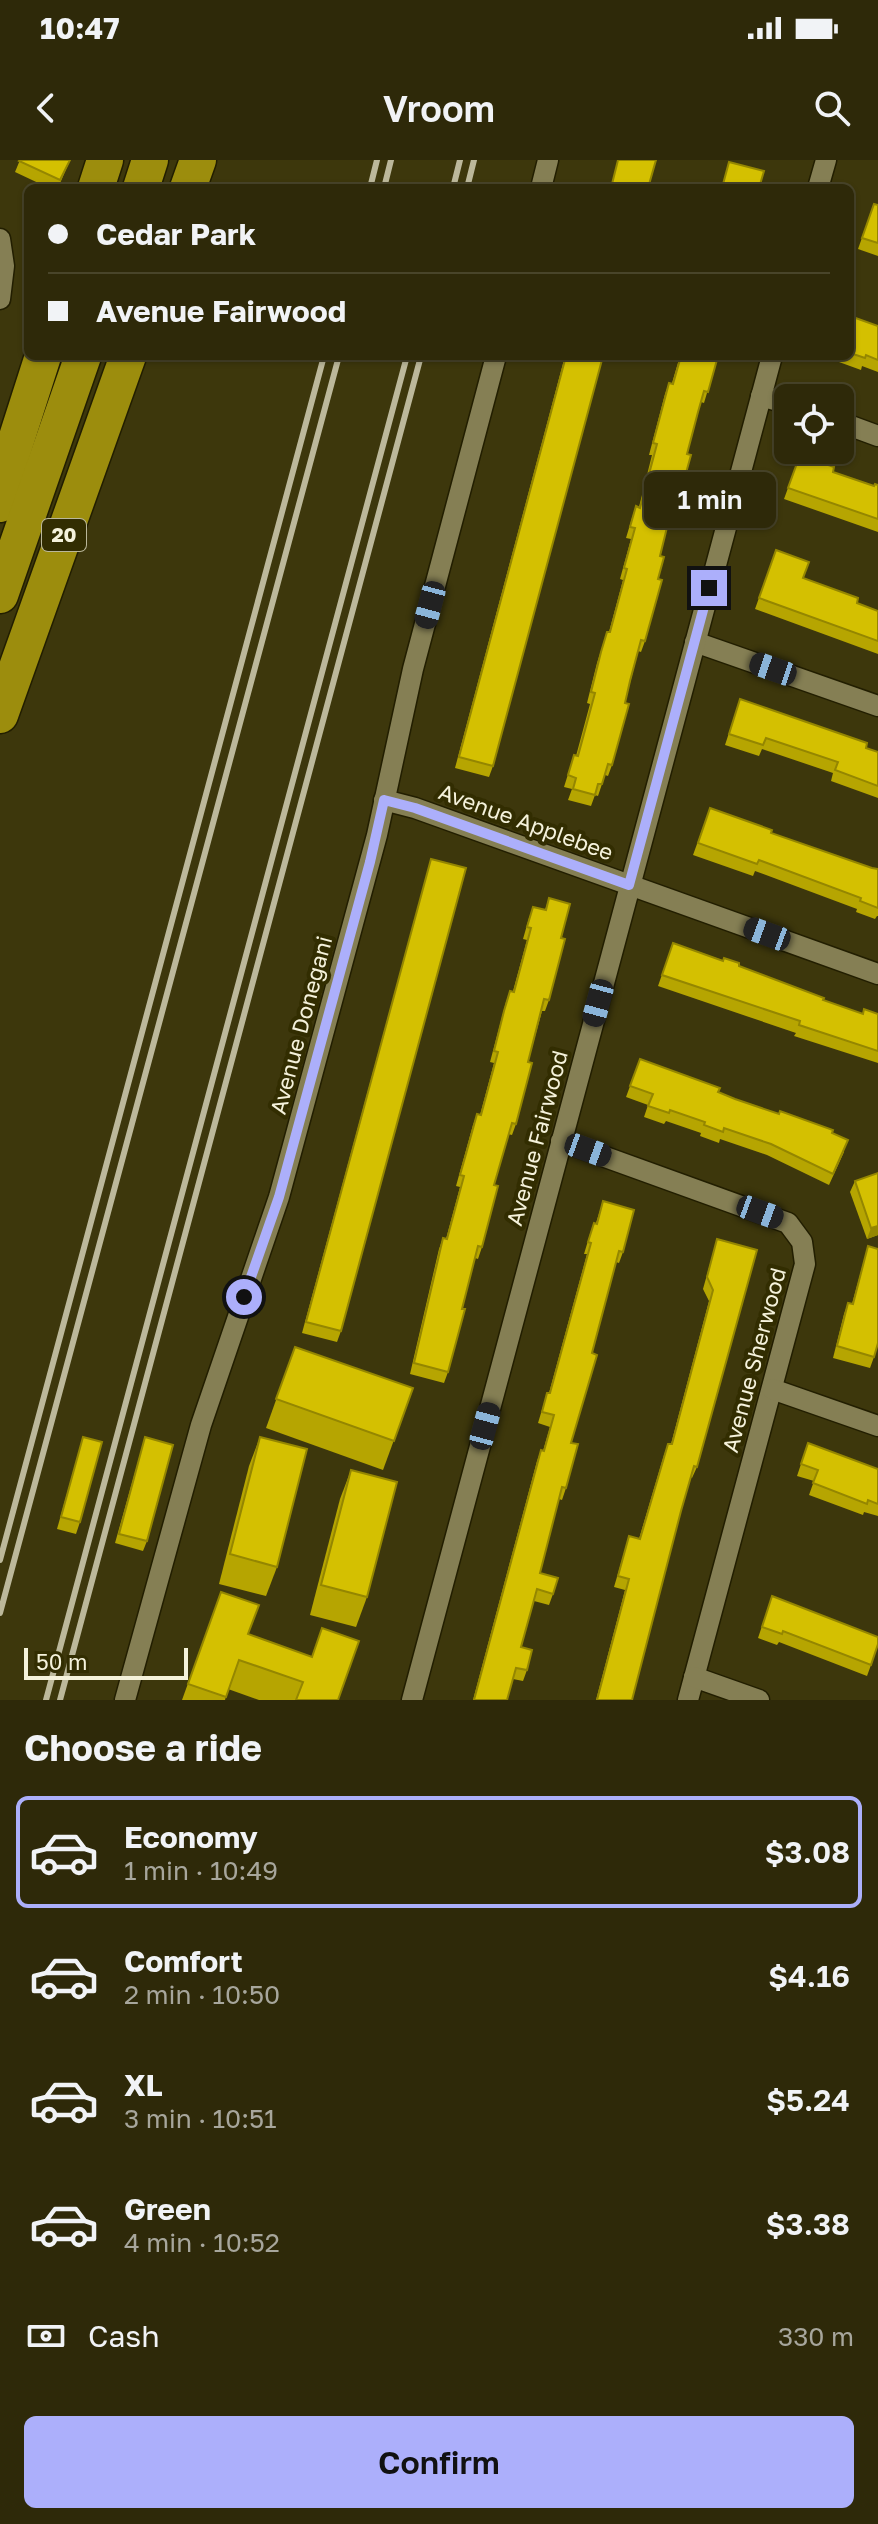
<!DOCTYPE html>
<meta charset="utf-8">
<style>
:root{--surface:#2e2909;--page:#3a3517;--text:#f1f3f6;--muted:#a7a69c;--line:#49452a;--accent:#acaffb}
body{margin:0;font-family:"Golos Text",sans-serif;background:var(--page);color:var(--text);height:100vh;display:flex;flex-direction:column;font-size:30px;white-space:nowrap}
*{box-sizing:border-box;margin:0}
p{font-size:26px;color:var(--muted)}
.icon{flex:none;width:44px;height:44px;fill:none;stroke:currentColor;stroke-width:2;stroke-linecap:round;stroke-linejoin:round}
.map{position:relative;height:1540px;overflow:hidden}
.drawer{display:flex;flex-direction:column;background:var(--surface);flex:1}
.drawer>*{flex:none}
.banner{position:absolute;left:24px;top:24px;width:830px;height:176px;border-radius:12px;box-shadow:0 2px 6px #0004,0 0 0 2px var(--line);display:grid;align-content:center;height:176px;padding:0 24px;background:var(--surface)}
.fabs{position:absolute;left:774px;top:224px;display:grid;gap:16px}
.fabs a{display:grid;place-items:center;width:80px;height:80px;border-radius:12px;background:var(--surface);box-shadow:0 2px 6px #0004,0 0 0 2px var(--line);font-size:40px}
.scale{position:absolute;left:24px;bottom:20px;width:164px;box-sizing:border-box;padding-left:8px;border:4px solid #f5f2db;border-top:0;font-size:22px;line-height:28px;white-space:nowrap;color:#f5f2db;-webkit-text-stroke:6px #322d01;paint-order:stroke}
.end{position:absolute;width:36px;height:36px;margin:-18px;border:10px solid #acaffb;background:#111;box-shadow:0 0 0 4px #111}
.from{border-radius:50%}
.bubble{position:absolute;height:56px;border-radius:12px;background:var(--surface);box-shadow:0 2px 6px #0004,0 0 0 2px var(--line);font-size:26px;font-weight:600;line-height:56px;text-align:center}
.car{position:absolute;width:24px;height:48px;margin:-24px -12px;border-radius:10px;box-shadow:0 0 6px 2px #0007;background:linear-gradient(#222 24%,#8ab4d8 0 40%,#222 0 76%,#8ab4d8 0 86%,#222 0)}
.banner b{display:flex;align-items:center;gap:28px;height:76px;font-size:30px}
.banner b+b{border-top:2px solid var(--line)}
.banner i{width:20px;height:20px;background:var(--text)}
ul{padding:0;list-style:none}
li{display:flex;align-items:center;gap:24px;height:112px;margin:0 16px 12px;padding:0 8px;border:4px solid transparent;border-radius:12px}
li div{flex:1}
li b{display:block;font-size:30px}
li em{font-style:normal;font-weight:600}
li.on{border-color:var(--accent)}
li>.icon{width:72px;height:72px;stroke-width:1.5}
h2{padding:0 24px;font-size:36px;line-height:96px}
.pay{display:flex;align-items:center;gap:20px;height:88px;padding:0 24px;font-size:30px}
.pay p{margin-inline-start:auto}
.cta{display:flex;gap:16px;margin-top:auto;padding:16px 24px}
.cta a{flex:1;height:92px;border-radius:12px;background:var(--accent);color:#111;font-size:32px;font-weight:600;line-height:92px;text-align:center}
.status{display:flex;justify-content:space-between;align-items:center;height:56px;padding:0 40px;background:var(--surface);direction:ltr}
.status svg{height:22px;fill:currentColor}
header{display:flex;justify-content:space-between;align-items:center;height:104px;padding:0 24px;background:var(--surface);font-size:36px;font-weight:600}
.map>svg:first-child{display:block}
</style>
<div class="status"><b>10:47</b><svg viewBox="0 0 49 12"><path d="M0 12V9h3v3zM5 12V6h3v6zM10 12V3h3v9zM15 12V0h3v12zM26 1h20v11H26zM47 4h2v5h-2z"/></svg></div>
<header><svg class="icon" aria-label="back" viewBox="0 0 24 24"><path d="M15 5l-7 7 7 7"/></svg>Vroom<svg class="icon" aria-label="search" viewBox="0 0 24 24"><circle cx="10" cy="10" r="6"/><path d="M15 15l6 6"/></svg></header>
<div class="map">
<svg width="878" height="1540" viewBox="0 0 878 1540">
<rect width="100%" height="100%" fill="#3d370c"/>
<g fill="none" stroke-linecap="round" stroke-linejoin="round">
<g stroke="#221e00" stroke-width="23">
<g id="minor">
<path d="M 541,28 L 548,0"/>
<path d="M 818,28 L 826,0"/>
<path d="M 0,79 L 4,106 L 0,139"/>
<path d="M 761,236 L 788,244"/>
<path d="M 840,262 L 878,276"/>
<path d="M 695,482 L 878,546"/>
<path d="M 384,640 L 415,648 L 878,814"/>
<path d="M 561,981 L 788,1063 L 802,1082 L 805,1104 L 688,1540"/>
<path d="M 772,1229 L 878,1266"/>
<path d="M 694,1517 L 759,1540"/>
<path d="M 125,1540 L 201,1265 L 279,1037 L 377,675 L 413,509 L 496,196"/>
<path d="M 412,1540 L 772,196"/>
</g>
</g>
<g stroke="#221e00" stroke-width="39">
<g id="motorway">
<path d="M 96,28 L 105,0"/>
<path d="M 141,28 L 150,0"/>
<path d="M 188,28 L 198,0"/>
<path d="M 0,344 L 10,299 L 43,196"/>
<path d="M 0,435 L 83,196"/>
<path d="M 0,555 L 128,196"/>
</g>
</g>
<use href="#minor" stroke="#857f54" stroke-width="20"/>
<use href="#motorway" stroke="#9c8d0d" stroke-width="36"/>
<g stroke="#bcb89b" stroke-width="6">
<path d="M 370,28 L 377,0"/>
<path d="M 384,28 L 391,0"/>
<path d="M 453,28 L 460,0"/>
<path d="M 467,28 L 474,0"/>
<path d="M 0,1400 L 324,196"/>
<path d="M 0,1453 L 339,196"/>
<path d="M 46,1540 L 407,196"/>
<path d="M 60,1540 L 421,196"/>
</g>
</g>
<g fill="#b6a501">
<path d="M 20,0 L 70,0 L 58,28 L 49,28 L 15,12 Z"/>
<path d="M 874,44 L 878,45 L 878,96 L 858,89 Z"/>
<path d="M 850,156 L 878,166 L 878,212 L 862,206 L 861,210 L 828,198 L 828,196 L 850,196 Z"/>
<path d="M 565,196 L 603,196 L 493,606 L 489,617 L 455,608 Z"/>
<path d="M 680,196 L 718,196 L 704,243 L 701,242 L 687,294 L 674,356 L 670,367 L 667,366 L 660,396 L 658,419 L 645,481 L 641,492 L 638,491 L 625,543 L 612,605 L 608,616 L 605,615 L 598,636 L 595,635 L 591,646 L 568,640 L 572,629 L 564,627 L 574,595 L 576,596 L 590,544 L 587,543 L 597,503 L 607,472 L 609,472 L 623,420 L 620,419 L 631,379 L 626,378 L 632,358 L 636,346 L 639,347 L 652,295 L 649,295 L 665,234 L 669,223 L 672,223 Z"/>
<path d="M 800,295 L 833,312 L 874,326 L 878,325 L 878,372 L 784,339 Z"/>
<path d="M 776,390 L 803,418 L 857,443 L 878,451 L 878,494 L 755,449 Z"/>
<path d="M 740,539 L 878,592 L 878,638 L 831,621 L 833,613 L 762,589 L 759,596 L 725,585 Z"/>
<path d="M 710,648 L 771,673 L 872,708 L 878,709 L 878,756 L 877,756 L 875,759 L 856,752 L 857,749 L 755,711 L 753,716 L 693,695 Z"/>
<path d="M 431,699 L 341,1171 L 337,1182 L 302,1173 Z"/>
<path d="M 549,738 L 561,778 L 549,840 L 545,851 L 542,851 L 528,902 L 516,964 L 512,975 L 508,974 L 494,1025 L 482,1087 L 478,1099 L 475,1098 L 462,1149 L 448,1212 L 444,1223 L 410,1214 L 439,1089 L 443,1078 L 446,1079 L 460,1027 L 456,1026 L 473,965 L 477,954 L 480,955 L 494,903 L 490,902 L 506,842 L 510,831 L 513,831 L 527,780 L 523,779 L 529,758 L 533,747 L 545,750 Z"/>
<path d="M 673,783 L 739,806 L 823,840 L 863,854 L 878,854 L 878,903 L 794,876 L 796,873 L 658,826 Z"/>
<path d="M 640,899 L 735,939 L 832,973 L 844,992 L 829,1025 L 767,995 L 720,979 L 719,983 L 700,976 L 701,973 L 666,961 L 664,964 L 644,957 L 648,945 L 626,937 Z"/>
<path d="M 855,1021 L 878,1075 L 867,1079 L 850,1032 Z"/>
<path d="M 603,1041 L 623,1092 L 619,1103 L 616,1102 L 592,1193 L 571,1283 L 566,1328 L 562,1340 L 559,1339 L 540,1413 L 553,1434 L 549,1445 L 534,1441 L 521,1487 L 527,1510 L 523,1521 L 513,1519 L 507,1540 L 473,1540 L 537,1301 L 541,1290 L 543,1291 L 550,1267 L 538,1263 L 547,1233 L 549,1233 L 587,1094 L 584,1094 L 590,1074 L 594,1063 L 596,1063 Z"/>
<path d="M 717,1079 L 757,1090 L 697,1307 L 692,1318 L 691,1317 L 681,1351 L 632,1540 L 596,1540 L 625,1430 L 614,1427 L 629,1376 L 639,1379 L 664,1295 L 668,1284 L 671,1284 L 709,1141 L 703,1129 Z"/>
<path d="M 868,1086 L 874,1197 L 870,1208 L 833,1198 L 844,1154 L 848,1143 L 852,1144 Z"/>
<path d="M 295,1187 L 413,1228 L 383,1310 L 266,1268 Z"/>
<path d="M 83,1277 L 80,1362 L 76,1374 L 57,1369 Z"/>
<path d="M 145,1277 L 147,1381 L 143,1391 L 115,1383 Z"/>
<path d="M 260,1277 L 277,1407 L 266,1436 L 219,1424 L 249,1306 Z"/>
<path d="M 808,1283 L 878,1309 L 878,1356 L 864,1352 L 863,1355 L 809,1335 L 814,1321 L 797,1316 Z"/>
<path d="M 351,1310 L 367,1437 L 356,1467 L 310,1455 L 340,1339 Z"/>
<path d="M 221,1432 L 248,1474 L 338,1540 L 259,1540 L 228,1529 L 225,1540 L 182,1540 Z"/>
<path d="M 772,1436 L 871,1505 L 867,1516 L 779,1482 L 777,1485 L 758,1478 Z"/>
</g>
<path fill="#948601" d="M 878,1066 L 878,1075 L 867,1079 L 871,1068 Z"/>
<g fill="#d4c001" stroke="#948601" stroke-width="2">
<path d="M 20,0 L 70,0 L 60,20 L 19,1 Z"/>
<path d="M 618,0 L 656,0 L 648,28 L 611,28 Z"/>
<path d="M 729,2 L 764,11 L 759,28 L 722,28 Z"/>
<path d="M 874,44 L 878,45 L 878,83 L 862,78 Z"/>
<path d="M 850,156 L 878,166 L 878,200 L 866,195 L 865,198 L 850,193 Z"/>
<path d="M 566,196 L 603,196 L 493,606 L 459,597 Z"/>
<path d="M 681,196 L 718,196 L 708,232 L 704,231 L 698,252 L 687,294 L 691,295 L 674,356 L 670,355 L 660,396 L 664,397 L 658,419 L 662,420 L 645,481 L 641,480 L 630,521 L 625,543 L 629,544 L 612,605 L 608,604 L 602,624 L 598,624 L 595,635 L 573,629 L 576,618 L 568,615 L 574,595 L 578,596 L 595,533 L 591,532 L 601,492 L 607,472 L 610,472 L 627,409 L 624,408 L 635,368 L 630,367 L 636,346 L 640,348 L 657,284 L 653,283 L 669,223 L 673,224 Z"/>
<path d="M 800,295 L 834,307 L 833,312 L 874,326 L 875,324 L 878,325 L 878,359 L 788,328 Z"/>
<path d="M 776,390 L 809,402 L 803,418 L 858,438 L 857,443 L 878,451 L 878,481 L 759,438 Z"/>
<path d="M 740,539 L 867,583 L 866,588 L 878,592 L 878,626 L 835,610 L 838,602 L 766,578 L 763,585 L 729,574 Z"/>
<path d="M 710,648 L 772,670 L 771,673 L 872,708 L 878,709 L 878,748 L 860,741 L 861,738 L 759,700 L 757,704 L 698,683 Z"/>
<path d="M 431,699 L 466,708 L 341,1171 L 306,1162 Z"/>
<path d="M 549,738 L 570,744 L 561,778 L 565,779 L 549,840 L 544,839 L 528,902 L 532,903 L 516,964 L 512,963 L 494,1025 L 498,1026 L 482,1087 L 478,1086 L 462,1149 L 465,1149 L 448,1212 L 414,1203 L 443,1078 L 447,1079 L 464,1016 L 460,1015 L 466,994 L 477,954 L 481,955 L 498,892 L 494,891 L 504,851 L 510,831 L 514,832 L 531,768 L 527,767 L 533,747 L 546,750 Z"/>
<path d="M 673,783 L 723,801 L 724,798 L 739,803 L 739,806 L 824,838 L 823,840 L 863,854 L 864,849 L 878,854 L 878,891 L 799,865 L 800,861 L 662,815 Z"/>
<path d="M 640,899 L 720,928 L 718,932 L 735,939 L 779,954 L 780,951 L 833,970 L 832,973 L 848,980 L 833,1014 L 771,984 L 724,968 L 723,972 L 704,965 L 705,962 L 670,950 L 669,953 L 648,946 L 653,934 L 630,926 Z"/>
<path d="M 878,1013 L 878,1066 L 871,1068 L 855,1021 Z"/>
<path d="M 603,1041 L 634,1050 L 623,1092 L 619,1091 L 592,1193 L 597,1195 L 571,1283 L 578,1284 L 566,1328 L 562,1327 L 540,1413 L 558,1418 L 553,1434 L 537,1429 L 521,1487 L 532,1490 L 527,1510 L 516,1508 L 507,1540 L 474,1540 L 541,1290 L 544,1291 L 554,1255 L 542,1252 L 547,1233 L 550,1233 L 591,1083 L 588,1082 L 594,1063 L 597,1064 Z"/>
<path d="M 717,1079 L 757,1090 L 697,1307 L 694,1306 L 681,1351 L 632,1540 L 597,1540 L 629,1419 L 618,1416 L 629,1376 L 640,1379 L 668,1284 L 672,1284 L 713,1130 L 707,1117 Z"/>
<path d="M 868,1086 L 878,1089 L 878,1183 L 874,1197 L 837,1186 L 848,1143 L 853,1144 Z"/>
<path d="M 295,1187 L 413,1228 L 394,1281 L 276,1239 Z"/>
<path d="M 83,1277 L 102,1282 L 80,1362 L 61,1357 Z"/>
<path d="M 145,1277 L 173,1285 L 147,1381 L 119,1374 Z"/>
<path d="M 260,1277 L 307,1289 L 277,1407 L 230,1394 Z"/>
<path d="M 808,1283 L 878,1309 L 878,1344 L 868,1340 L 867,1344 L 813,1323 L 818,1310 L 801,1304 Z"/>
<path d="M 351,1310 L 397,1322 L 367,1437 L 321,1425 Z"/>
<path d="M 221,1432 L 259,1445 L 248,1474 L 312,1497 L 322,1468 L 359,1481 L 338,1540 L 296,1540 L 303,1522 L 239,1500 L 226,1537 L 188,1524 Z"/>
<path d="M 772,1436 L 878,1477 L 878,1484 L 871,1505 L 783,1471 L 782,1474 L 762,1467 Z"/>
</g>
<g fill="none" stroke-linecap="round" stroke-linejoin="round">
<path stroke="#acaffb" stroke-width="10" d="M 244,1137 L 279,1037 L 370,702 L 384,640 L 415,648 L 629,725 L 709,428"/>
</g>
<g text-anchor="middle" stroke-width="8" stroke-linejoin="round" paint-order="stroke">
<rect fill="#322d01" stroke="#bab79a" stroke-width="2" x="42" y="359" width="44" height="32" rx="6"/>
<g font-size="20" font-weight="bold" fill="#f5f2db">
<text x="64" y="382">20</text>
</g>
<g font-size="22" fill="#f5f2db" stroke="#322d01">
<text transform="translate(526 662) rotate(20)" y="8">Avenue Applebee</text>
<text transform="translate(301 865) rotate(-75)" y="8">Avenue Donegani</text>
<text transform="translate(537 978) rotate(-75)" y="8">Avenue Fairwood</text>
<text transform="translate(754 1200) rotate(-75)" y="8">Avenue Sherwood</text>
</g>
</g>
</svg>
<div class="fabs">
<a><svg class="icon" aria-label="locate" viewBox="0 0 24 24"><circle cx="12" cy="12" r="6"/><path d="M12 2v4M12 18v4M2 12h4M18 12h4"/></svg></a>
</div>
<div class="scale">50 m</div>
<i class="end from" style="left:244px;top:1137px"></i>
<i class="end" style="left:709px;top:428px"></i>
<div class="bubble" style="left:644px;top:312px;width:132px">1 min</div>
<i class="car" style="left:430px;top:445px;rotate:195deg"></i>
<i class="car" style="left:773px;top:509px;rotate:289deg"></i>
<i class="car" style="left:767px;top:774px;rotate:290deg"></i>
<i class="car" style="left:598px;top:843px;rotate:195deg"></i>
<i class="car" style="left:588px;top:990px;rotate:110deg"></i>
<i class="car" style="left:760px;top:1052px;rotate:110deg"></i>
<i class="car" style="left:485px;top:1266px;rotate:15deg"></i>
<div class="banner">
<b><i class="from"></i>Cedar Park</b>
<b><i></i>Avenue Fairwood</b>
</div>
</div>
<section class="drawer">
<h2>Choose a ride</h2>
<ul>
<li class="on"><svg class="icon" aria-label="car" viewBox="0 0 24 24"><path d="M5 17H2v-5l4-1 3-4h7l3 4 3 1v5h-3M9 17h6M6 11h13"/><circle cx="7" cy="17" r="2"/><circle cx="17" cy="17" r="2"/></svg><div><b>Economy</b><p>1 min · 10:49</p></div><em>$3.08</em></li>
<li><svg class="icon" aria-label="car" viewBox="0 0 24 24"><path d="M5 17H2v-5l4-1 3-4h7l3 4 3 1v5h-3M9 17h6M6 11h13"/><circle cx="7" cy="17" r="2"/><circle cx="17" cy="17" r="2"/></svg><div><b>Comfort</b><p>2 min · 10:50</p></div><em>$4.16</em></li>
<li><svg class="icon" aria-label="car" viewBox="0 0 24 24"><path d="M5 17H2v-5l4-1 3-4h7l3 4 3 1v5h-3M9 17h6M6 11h13"/><circle cx="7" cy="17" r="2"/><circle cx="17" cy="17" r="2"/></svg><div><b>XL</b><p>3 min · 10:51</p></div><em>$5.24</em></li>
<li><svg class="icon" aria-label="car" viewBox="0 0 24 24"><path d="M5 17H2v-5l4-1 3-4h7l3 4 3 1v5h-3M9 17h6M6 11h13"/><circle cx="7" cy="17" r="2"/><circle cx="17" cy="17" r="2"/></svg><div><b>Green</b><p>4 min · 10:52</p></div><em>$3.38</em></li>
</ul>
<div class="pay"><svg class="icon" aria-label="cash" viewBox="0 0 24 24"><path d="M3 7h18v10H3z"/><circle cx="12" cy="12" r="2"/></svg>Cash<p>330 m</p></div>
<div class="cta"><a>Confirm</a></div>
</section>
